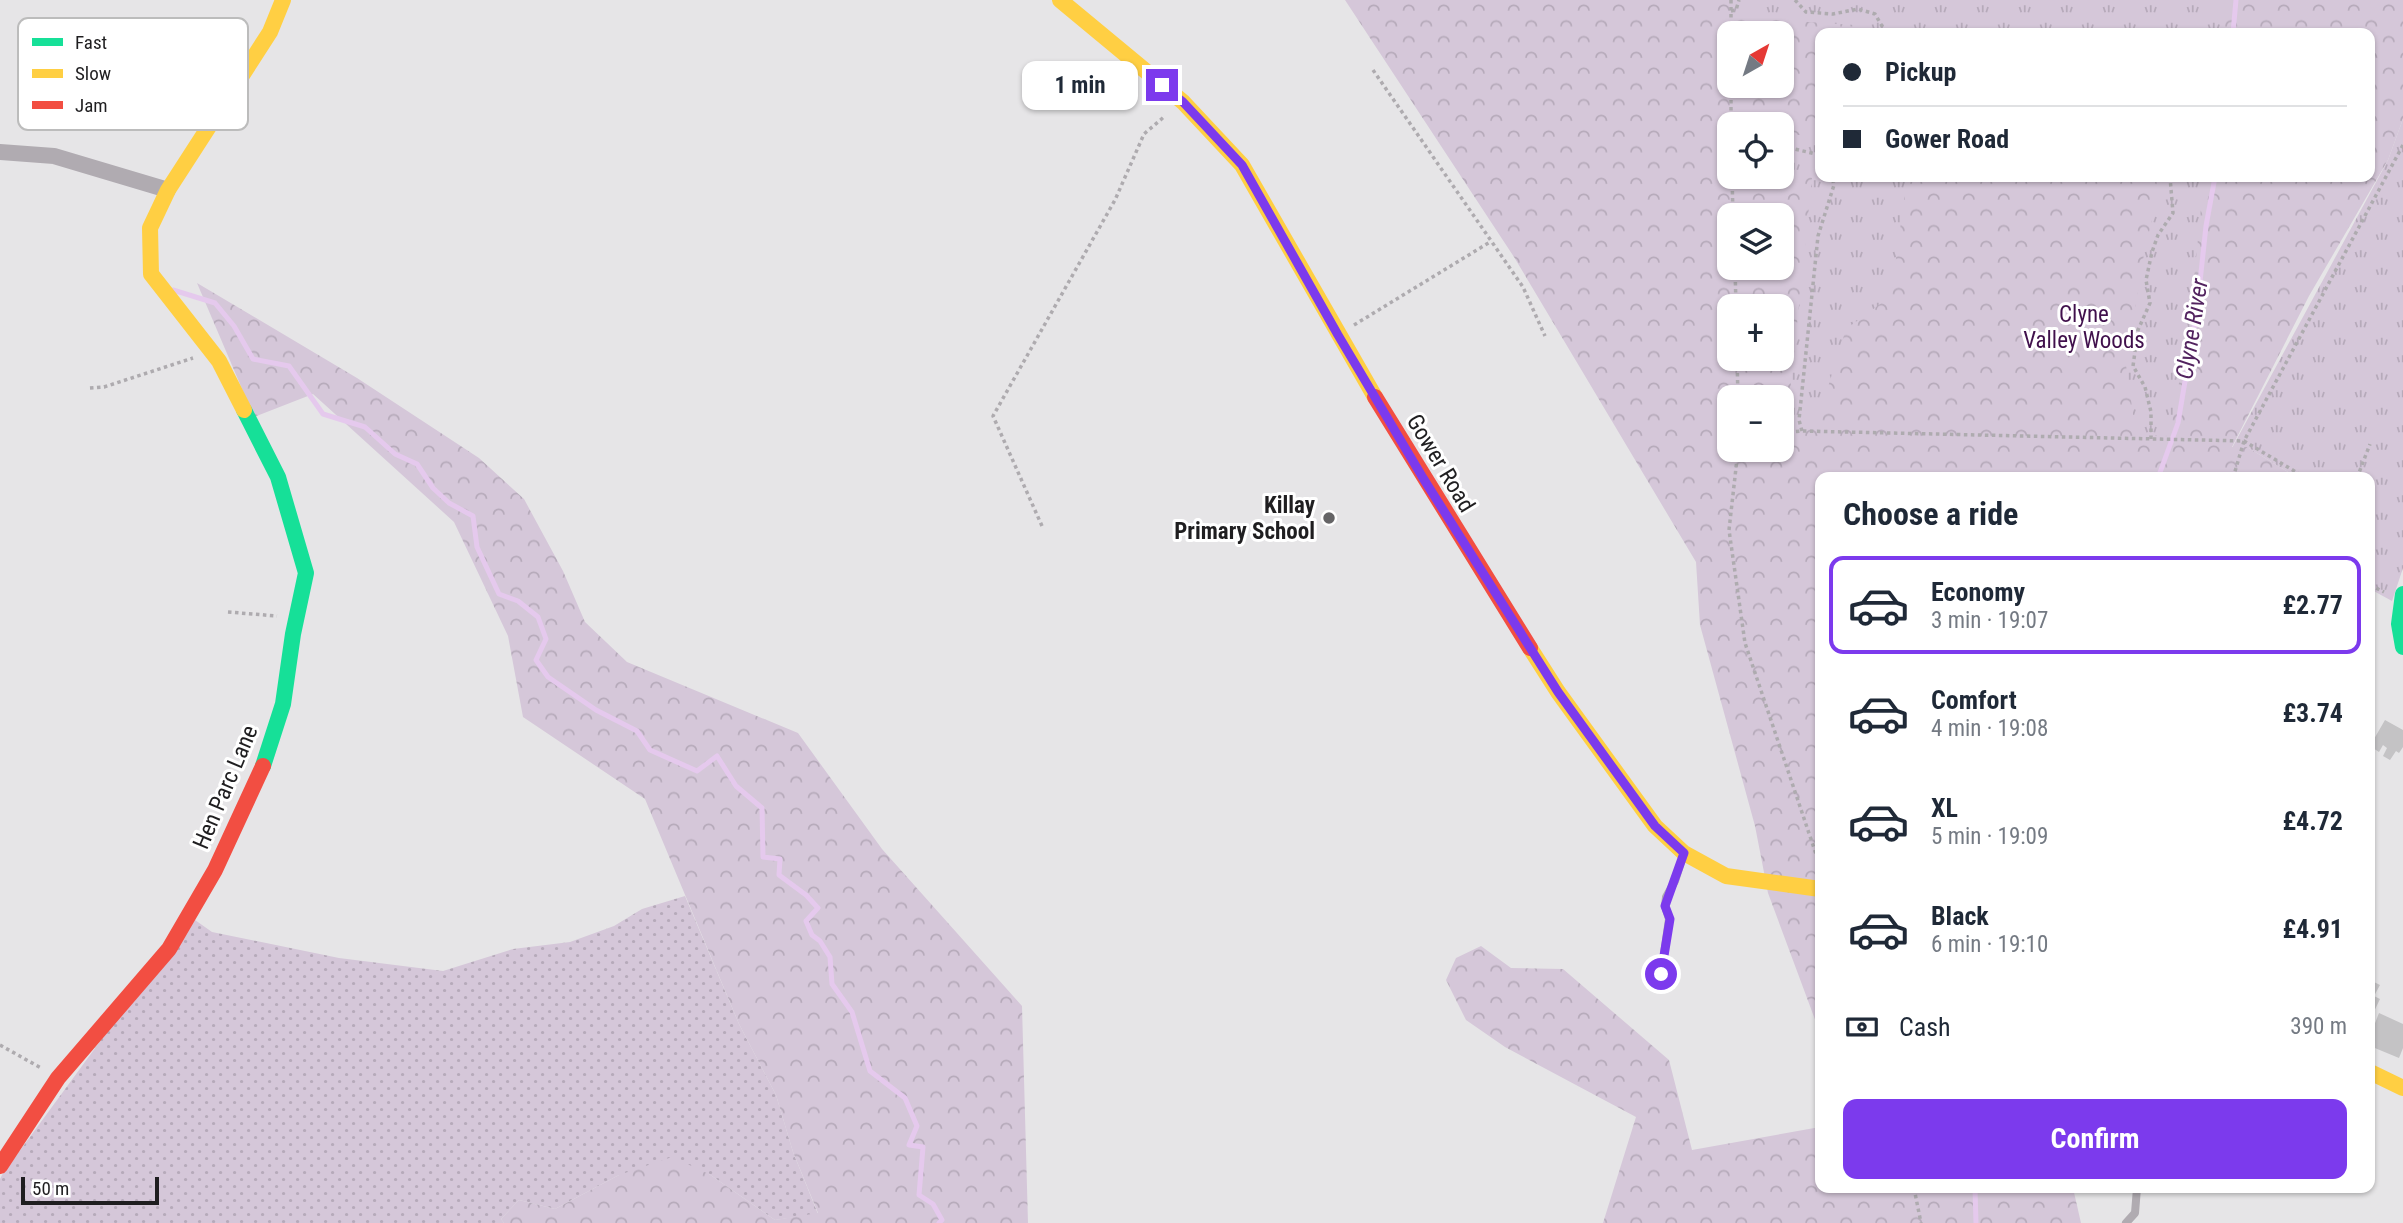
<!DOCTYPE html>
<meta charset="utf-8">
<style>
:root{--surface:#fff;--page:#f2f2f3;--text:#1f2937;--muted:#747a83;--line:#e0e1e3;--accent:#7c3aed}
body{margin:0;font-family:"Roboto Condensed",sans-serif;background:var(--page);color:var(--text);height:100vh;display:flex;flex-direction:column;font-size:26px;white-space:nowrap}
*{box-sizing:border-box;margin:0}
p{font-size:23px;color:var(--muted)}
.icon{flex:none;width:38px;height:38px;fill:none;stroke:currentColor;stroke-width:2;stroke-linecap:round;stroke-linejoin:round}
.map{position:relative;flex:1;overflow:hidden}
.sheet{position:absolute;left:1815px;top:472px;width:560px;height:721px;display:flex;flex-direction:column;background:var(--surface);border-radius:14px;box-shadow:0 2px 5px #0004}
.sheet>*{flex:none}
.guide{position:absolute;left:1815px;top:28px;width:560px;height:154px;border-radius:14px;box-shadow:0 2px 5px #0004;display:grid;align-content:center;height:154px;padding:0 28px;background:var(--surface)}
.needle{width:46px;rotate:39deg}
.tools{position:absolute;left:1717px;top:21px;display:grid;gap:14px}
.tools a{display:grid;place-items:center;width:77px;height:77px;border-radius:14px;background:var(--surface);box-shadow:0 2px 5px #0004;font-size:35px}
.scale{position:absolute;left:21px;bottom:18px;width:138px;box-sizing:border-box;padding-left:7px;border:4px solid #1f1e20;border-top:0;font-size:19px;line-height:24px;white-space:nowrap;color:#1f1e20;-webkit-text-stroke:5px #fff;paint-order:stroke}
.end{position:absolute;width:32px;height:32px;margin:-16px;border:9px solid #7c3aed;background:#fff;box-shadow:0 0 0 4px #fff}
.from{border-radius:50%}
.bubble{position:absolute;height:49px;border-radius:14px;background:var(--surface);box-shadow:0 2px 5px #0004;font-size:23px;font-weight:700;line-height:49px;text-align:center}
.guide b{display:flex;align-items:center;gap:24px;height:66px;font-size:26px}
.guide b+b{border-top:2px solid var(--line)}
.guide i{width:18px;height:18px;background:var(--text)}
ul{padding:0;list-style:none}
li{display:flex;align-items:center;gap:21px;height:98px;margin:0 14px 10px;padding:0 14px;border:4px solid transparent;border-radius:14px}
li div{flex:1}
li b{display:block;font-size:26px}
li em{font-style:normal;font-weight:700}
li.active{border-color:var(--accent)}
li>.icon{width:63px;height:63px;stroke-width:1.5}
h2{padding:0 28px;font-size:32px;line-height:84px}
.pay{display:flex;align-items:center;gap:18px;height:77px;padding:0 28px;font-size:26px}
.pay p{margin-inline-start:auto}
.button{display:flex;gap:14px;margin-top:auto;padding:14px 28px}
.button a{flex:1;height:80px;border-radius:14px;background:var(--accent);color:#fff;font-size:28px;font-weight:700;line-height:80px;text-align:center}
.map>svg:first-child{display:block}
</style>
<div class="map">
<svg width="2403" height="1223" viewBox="0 0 2403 1223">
<defs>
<pattern id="grass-dots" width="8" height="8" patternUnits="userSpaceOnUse" patternTransform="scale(1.75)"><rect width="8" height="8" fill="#d5c7d9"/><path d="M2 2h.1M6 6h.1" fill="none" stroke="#b6aaba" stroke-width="1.8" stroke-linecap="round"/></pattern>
<pattern id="forest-crowns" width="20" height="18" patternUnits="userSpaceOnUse" patternTransform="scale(1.75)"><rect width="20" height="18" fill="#d5c7d9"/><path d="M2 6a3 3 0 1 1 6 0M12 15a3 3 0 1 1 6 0" fill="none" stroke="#b6aaba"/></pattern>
<pattern id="park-tufts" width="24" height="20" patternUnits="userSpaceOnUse" patternTransform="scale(1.75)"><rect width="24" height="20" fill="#d5c7d9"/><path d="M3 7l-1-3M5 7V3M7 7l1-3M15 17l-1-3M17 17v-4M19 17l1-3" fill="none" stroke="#b6aaba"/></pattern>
</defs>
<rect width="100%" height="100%" fill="#e6e5e7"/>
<path fill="url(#grass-dots)" d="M 685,896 L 739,1024 L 776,1095 L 793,1152 L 818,1214 L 775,1220 L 709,1174 L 619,1175 L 555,1209 L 519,1200 L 501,1219 L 504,1223 L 0,1223 L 0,1179 L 2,1175 L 115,1021 L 195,920 L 212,932 L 339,958 L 443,971 L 513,949 L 570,942 L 614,926 L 642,909 Z"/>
<g fill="url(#forest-crowns)" fill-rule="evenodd">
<path d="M 1345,0 L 2403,0 L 2403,119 L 2388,160 L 2309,296 L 2232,447 L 2247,447 L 2298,478 L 1820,478 L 1820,1033 L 1768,893 L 1755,826 L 1700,625 L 1696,562 L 1514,257 ZM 1729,33 L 1782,33 L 1782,86 L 1729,86 ZM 1820,33 L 2370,33 L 2370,177 L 1820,177 ZM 1729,124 L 1782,124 L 1782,177 L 1729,177 ZM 1729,215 L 1782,215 L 1782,268 L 1729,268 ZM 1729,306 L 1782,306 L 1782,359 L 1729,359 ZM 1729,397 L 1782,397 L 1782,450 L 1729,450 Z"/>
<path d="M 197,283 L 357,378 L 479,458 L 524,499 L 563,571 L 585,622 L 627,662 L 798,733 L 882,849 L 1022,1006 L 1028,1223 L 504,1223 L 501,1219 L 519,1200 L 555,1209 L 619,1175 L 672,1157 L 709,1174 L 775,1220 L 818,1213 L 793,1152 L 776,1095 L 739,1024 L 645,799 L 523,717 L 508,636 L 454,522 L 313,394 L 254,417 Z"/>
<path d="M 1481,946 L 1511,968 L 1563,969 L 1669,1060 L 1692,1150 L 1820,1127 L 1820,1188 L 2073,1188 L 2081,1223 L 1603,1223 L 1636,1117 L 1505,1047 L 1466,1020 L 1446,980 L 1456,958 Z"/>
</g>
<g fill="url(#park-tufts)">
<path d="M 1734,0 L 2225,0 L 2221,33 L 1875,33 L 1870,26 L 1734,17 Z"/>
<path d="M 2403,119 L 2403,568 L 2392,601 L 2370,589 L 2370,478 L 2298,478 L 2247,447 L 2232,448 L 2388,160 Z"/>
<path d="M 1782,135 L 1820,135 L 1820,177 L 1907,177 L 1891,296 L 1846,329 L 1818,419 L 1787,422 L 1812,178 L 1782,165 Z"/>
<path d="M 2148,177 L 2204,177 L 2189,330 L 2169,436 L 2136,435 L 2126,365 L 2144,254 L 2160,186 Z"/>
</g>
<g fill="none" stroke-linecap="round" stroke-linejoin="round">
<g stroke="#e5c9ed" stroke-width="5">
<path d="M 2233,33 L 2236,0"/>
<path d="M 173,290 L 215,303 L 234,326 L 253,359 L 289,366 L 323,414 L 365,427 L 395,454 L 417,464 L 433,488 L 449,503 L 473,516 L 477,547 L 499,594 L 518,601 L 538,617 L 546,639 L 536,660 L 548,677 L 596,710 L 637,731 L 650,750 L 697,771 L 717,756 L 736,786 L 762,808 L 763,857 L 780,859 L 779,875 L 806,895 L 818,908 L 806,921 L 812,935 L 820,941 L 830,957 L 832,984 L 852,1012 L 870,1071 L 905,1098 L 917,1126 L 909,1145 L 923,1147 L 919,1195 L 933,1204 L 942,1220 L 939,1223"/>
<path d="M 2158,478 L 2178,423 L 2197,310 L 2206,226 L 2215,177"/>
<path d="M 1975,1188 L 1976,1223"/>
</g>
</g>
<g fill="#c4c3c5">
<path d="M 2385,720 L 2403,730 L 2403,747 L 2399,753 L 2396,751 L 2390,760 L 2383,756 L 2387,748 L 2383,745 L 2379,752 L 2370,746 Z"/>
<path d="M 2370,980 L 2380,985 L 2374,996 L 2380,999 L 2370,1020 Z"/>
<path d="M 2379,1013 L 2403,1024 L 2403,1048 L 2399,1058 L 2370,1046 L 2370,1036 Z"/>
</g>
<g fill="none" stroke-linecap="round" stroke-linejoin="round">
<g stroke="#aeabaf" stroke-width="3.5" stroke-dasharray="3.5 3.5" stroke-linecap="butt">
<path d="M 1731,0 L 1731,33"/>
<path d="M 1795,0 L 1806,12 L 1833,14 L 1858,9 L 1875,14 L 1886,33"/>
<path d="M 1731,11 L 1736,10 L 1739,0"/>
<path d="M 1373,70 L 1523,287 L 1545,336"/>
<path d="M 1731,86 L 1731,124"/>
<path d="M 1782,146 L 1820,155"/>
<path d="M 1732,177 L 1733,215"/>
<path d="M 1735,268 L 1736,306"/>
<path d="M 1354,325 L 1490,242"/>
<path d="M 1737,359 L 1738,397"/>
<path d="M 90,388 L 104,387 L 193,358"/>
<path d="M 1802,431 L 1799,420 L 1818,236 L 1834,185 L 1832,177"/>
<path d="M 1782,433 L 1802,431 L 2244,441 L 2306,478"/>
<path d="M 2151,439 L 2151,412 L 2145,387 L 2133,366 L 2138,330 L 2150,303 L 2146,280 L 2152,252 L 2158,235 L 2173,213 L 2170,177"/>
<path d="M 1738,450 L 1729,530 L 1745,643 L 1820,866"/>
<path d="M 2233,478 L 2244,441 L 2403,145"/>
<path d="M 2357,478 L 2370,444"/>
<path d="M 1042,526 L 993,416 L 1115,200 L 1144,134 L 1165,116"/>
<path d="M 2370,585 L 2384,592"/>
<path d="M 228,612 L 277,616"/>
<path d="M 0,1045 L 41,1068"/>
<path d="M 1914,1188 L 1921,1223"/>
</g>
<g stroke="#b0abb1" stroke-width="8">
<path d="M 1659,989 L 1669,919 L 1665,906 L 1666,897 L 1675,881 L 1683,856"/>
<path d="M 2126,1223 L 2135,1213 L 2137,1188"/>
</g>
<path stroke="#b0abb1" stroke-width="16" d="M 0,152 L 54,156 L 168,190"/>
<g stroke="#16e098" stroke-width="16">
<path d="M 244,410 L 278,477 L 306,573 L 293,634 L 283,704 L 263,766"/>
<path d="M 2403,594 L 2399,624 L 2403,647"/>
</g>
<g stroke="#ffcf43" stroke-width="16">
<path d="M 1060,0 L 1183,102 L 1242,165 L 1375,397"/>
<path d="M 244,410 L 219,361 L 151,274 L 150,228 L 168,190 L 270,32 L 283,0"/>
<path d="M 1530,648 L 1558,692 L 1655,826 L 1684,853 L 1726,876 L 1820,889"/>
<path d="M 2370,1072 L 2403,1088"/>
</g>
<g stroke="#f24e42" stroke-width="16">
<path d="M 1375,397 L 1530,648"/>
<path d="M 0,1166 L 58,1078 L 169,949 L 215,870 L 263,766"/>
</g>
</g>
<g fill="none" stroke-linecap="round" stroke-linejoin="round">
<path stroke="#7c3aed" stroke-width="9" d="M 1162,85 L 1183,102 L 1242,165 L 1338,335 L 1423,478 L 1558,692 L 1655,826 L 1684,853 L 1665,906 L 1670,919 L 1661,974"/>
</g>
<circle fill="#656466" stroke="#fff" stroke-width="2.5" cx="1329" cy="518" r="7"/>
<g text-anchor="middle" stroke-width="6" stroke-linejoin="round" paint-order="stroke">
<g font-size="23" fill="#40104c" stroke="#fff">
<text x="2084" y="322">Clyne<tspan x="2084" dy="26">Valley Woods</tspan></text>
</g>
<g font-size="23" fill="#1f1e20" stroke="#fff">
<text transform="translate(1441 463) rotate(59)" y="8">Gower Road</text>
<text transform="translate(225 787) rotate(-67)" y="8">Hen Parc Lane</text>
</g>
<g font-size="23" font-weight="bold" fill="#1f1e20" stroke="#fff" text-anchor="end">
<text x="1315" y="513">Killay<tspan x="1315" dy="26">Primary School</tspan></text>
</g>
<g font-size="24" font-style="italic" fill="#52235f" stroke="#fff">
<text transform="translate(2192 329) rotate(-81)" y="8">Clyne River</text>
</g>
</g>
<rect x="18" y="18" width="230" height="112" rx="10" fill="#fff" stroke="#bcbcbc" stroke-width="2"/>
<rect x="32" y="38" width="31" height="8" fill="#16e098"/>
<rect x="32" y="69" width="31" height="9" fill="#ffcf43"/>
<rect x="32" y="101" width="31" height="8" fill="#f24e42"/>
<g font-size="19" fill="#1f1e20">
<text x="75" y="49">Fast</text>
<text x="75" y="80">Slow</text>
<text x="75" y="112">Jam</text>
</g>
</svg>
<div class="tools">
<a><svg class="needle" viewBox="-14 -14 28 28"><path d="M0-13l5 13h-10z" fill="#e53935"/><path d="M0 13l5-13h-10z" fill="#747a83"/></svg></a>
<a><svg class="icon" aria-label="locate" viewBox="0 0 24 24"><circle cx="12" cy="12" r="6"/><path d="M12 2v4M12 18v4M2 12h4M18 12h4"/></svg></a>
<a><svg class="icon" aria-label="layers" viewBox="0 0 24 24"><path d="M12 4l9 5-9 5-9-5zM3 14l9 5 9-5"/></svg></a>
<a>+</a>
<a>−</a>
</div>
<div class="scale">50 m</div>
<i class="end from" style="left:1661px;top:974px"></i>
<i class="end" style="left:1162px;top:85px"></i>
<div class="bubble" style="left:1022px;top:61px;width:116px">1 min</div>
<div class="guide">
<b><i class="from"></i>Pickup</b>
<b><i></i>Gower Road</b>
</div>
<section class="sheet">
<h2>Choose a ride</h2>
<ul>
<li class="active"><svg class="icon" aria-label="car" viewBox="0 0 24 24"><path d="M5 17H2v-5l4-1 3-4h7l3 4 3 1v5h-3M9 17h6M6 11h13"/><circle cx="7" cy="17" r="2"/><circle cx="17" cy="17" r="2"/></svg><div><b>Economy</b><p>3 min · 19:07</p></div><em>£2.77</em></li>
<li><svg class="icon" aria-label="car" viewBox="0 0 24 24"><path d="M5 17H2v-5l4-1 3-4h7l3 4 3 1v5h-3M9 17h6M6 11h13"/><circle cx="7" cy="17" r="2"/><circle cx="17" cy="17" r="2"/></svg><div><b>Comfort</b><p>4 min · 19:08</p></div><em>£3.74</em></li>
<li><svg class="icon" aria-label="car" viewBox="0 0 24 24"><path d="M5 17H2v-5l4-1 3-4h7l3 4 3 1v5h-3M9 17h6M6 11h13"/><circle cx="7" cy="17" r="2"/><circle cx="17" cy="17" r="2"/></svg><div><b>XL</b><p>5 min · 19:09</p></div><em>£4.72</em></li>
<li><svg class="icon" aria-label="car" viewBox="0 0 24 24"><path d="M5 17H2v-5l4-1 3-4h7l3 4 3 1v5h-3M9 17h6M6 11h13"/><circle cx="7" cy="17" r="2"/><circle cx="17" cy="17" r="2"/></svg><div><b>Black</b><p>6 min · 19:10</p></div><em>£4.91</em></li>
</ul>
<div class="pay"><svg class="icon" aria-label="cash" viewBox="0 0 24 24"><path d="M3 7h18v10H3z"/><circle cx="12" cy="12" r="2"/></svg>Cash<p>390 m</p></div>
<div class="button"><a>Confirm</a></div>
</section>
</div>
